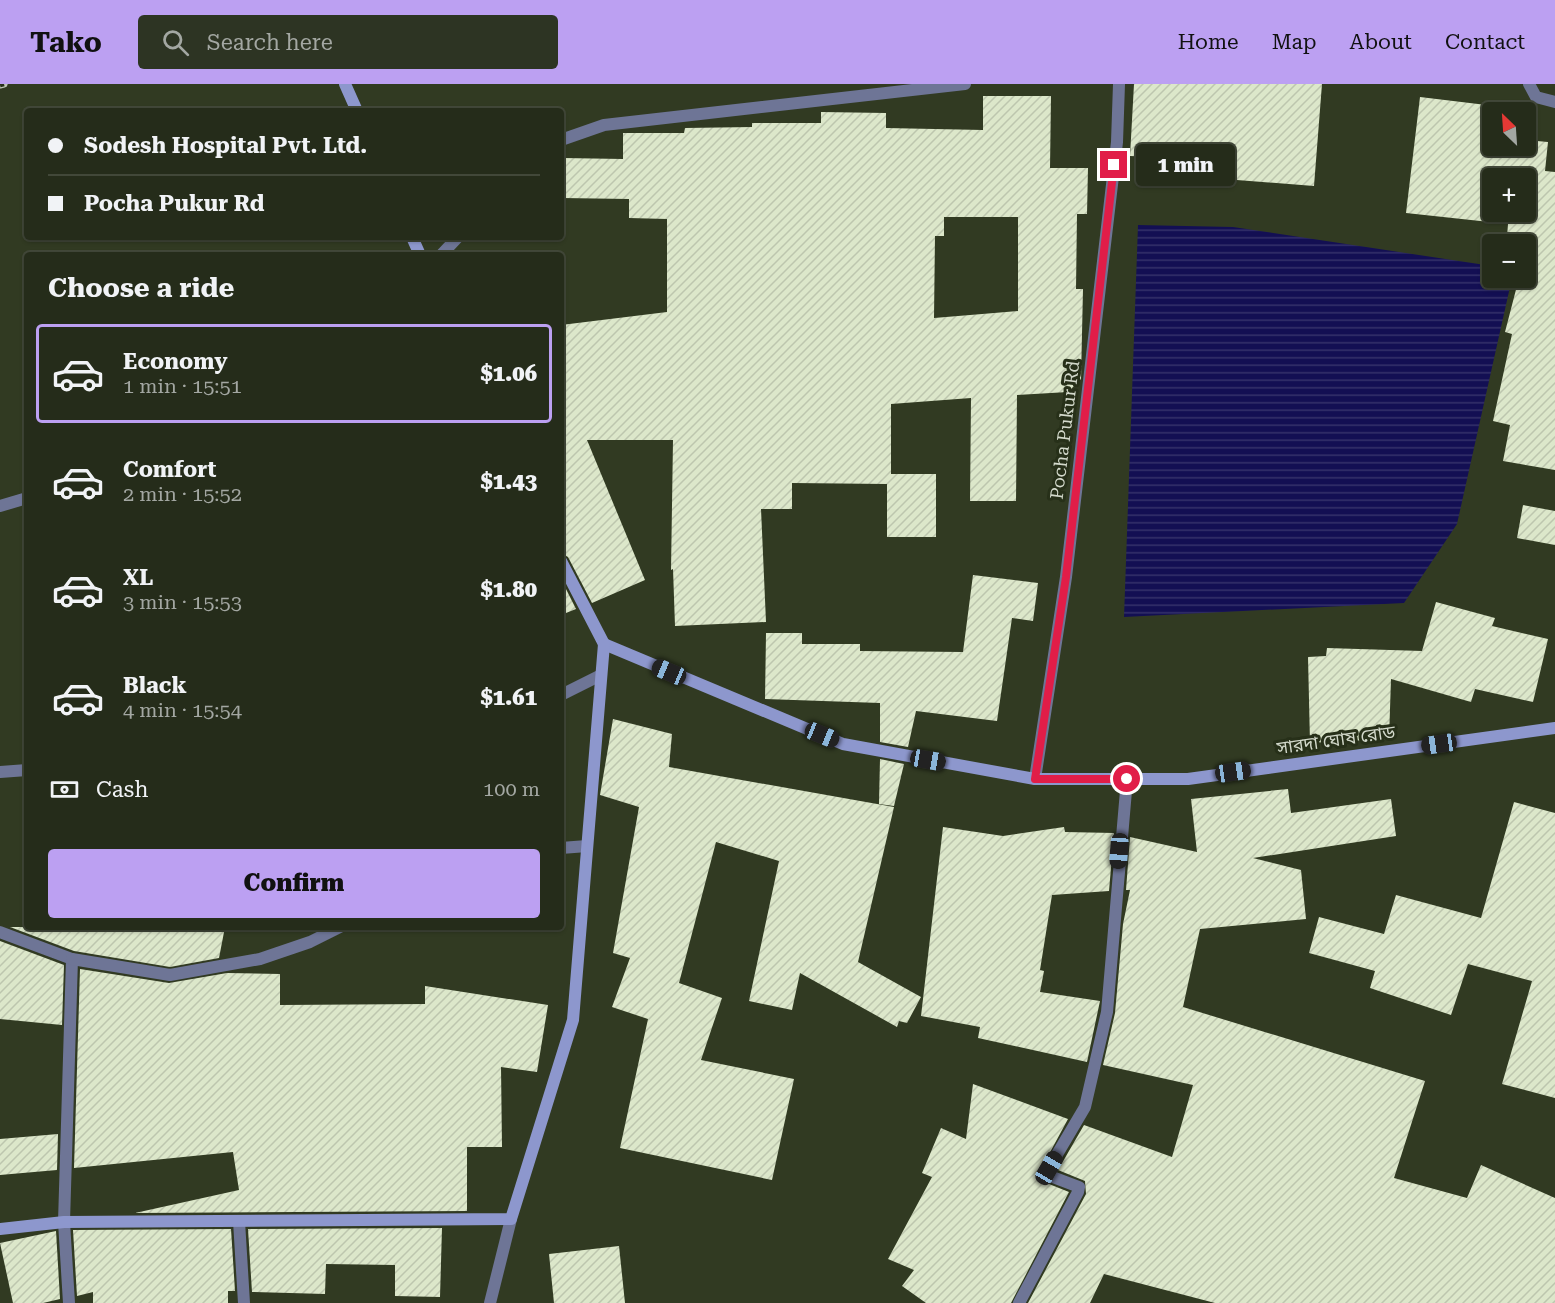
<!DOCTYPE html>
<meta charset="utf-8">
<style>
:root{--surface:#252c1a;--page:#2d3423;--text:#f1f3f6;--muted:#a3a7a2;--line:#424839;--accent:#bca0f2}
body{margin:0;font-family:"Roboto Serif","Noto Sans Bengali",serif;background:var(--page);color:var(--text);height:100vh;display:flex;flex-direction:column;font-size:22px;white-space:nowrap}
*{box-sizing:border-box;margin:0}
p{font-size:20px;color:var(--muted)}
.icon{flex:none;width:33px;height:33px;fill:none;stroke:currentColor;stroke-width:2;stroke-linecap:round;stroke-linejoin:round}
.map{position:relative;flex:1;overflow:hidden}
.panel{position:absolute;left:24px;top:168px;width:540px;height:678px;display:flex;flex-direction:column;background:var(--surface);border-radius:6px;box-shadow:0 2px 4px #0004,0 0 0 2px var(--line)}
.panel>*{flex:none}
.guide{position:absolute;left:24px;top:24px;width:540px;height:132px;border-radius:6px;box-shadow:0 2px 4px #0004,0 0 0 2px var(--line);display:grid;align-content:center;height:132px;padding:0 24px;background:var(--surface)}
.needle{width:39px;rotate:335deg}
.fabs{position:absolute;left:1482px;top:18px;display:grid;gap:12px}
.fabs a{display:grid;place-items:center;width:54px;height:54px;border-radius:6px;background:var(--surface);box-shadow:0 2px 4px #0004,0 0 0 2px var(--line);font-size:30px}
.end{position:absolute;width:27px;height:27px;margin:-14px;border:8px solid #e11d48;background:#fff;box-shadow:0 0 0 3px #fff}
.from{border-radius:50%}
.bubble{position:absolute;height:42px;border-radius:6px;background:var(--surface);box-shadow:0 2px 4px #0004,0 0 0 2px var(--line);font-size:20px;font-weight:800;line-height:42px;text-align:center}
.car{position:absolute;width:18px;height:36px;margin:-18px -9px;border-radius:8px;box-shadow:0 0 4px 2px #0007;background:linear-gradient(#222 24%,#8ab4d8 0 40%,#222 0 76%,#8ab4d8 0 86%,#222 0)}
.guide b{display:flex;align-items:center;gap:21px;height:57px;font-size:22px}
.guide b+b{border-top:2px solid var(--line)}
.guide i{width:15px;height:15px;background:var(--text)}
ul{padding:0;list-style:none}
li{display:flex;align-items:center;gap:18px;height:99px;margin:0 12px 9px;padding:0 12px;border:3px solid transparent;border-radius:6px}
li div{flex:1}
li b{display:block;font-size:22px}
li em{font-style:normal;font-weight:800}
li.active{border-color:var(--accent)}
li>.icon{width:54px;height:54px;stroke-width:1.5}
h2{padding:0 24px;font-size:27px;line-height:72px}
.pay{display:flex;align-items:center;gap:15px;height:66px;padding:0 24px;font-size:22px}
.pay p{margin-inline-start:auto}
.button{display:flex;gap:12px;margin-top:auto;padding:12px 24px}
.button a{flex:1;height:69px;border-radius:6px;background:var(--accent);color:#111;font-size:24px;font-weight:800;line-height:69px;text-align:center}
header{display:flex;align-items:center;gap:36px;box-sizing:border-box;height:84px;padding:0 30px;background:var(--accent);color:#111}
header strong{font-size:28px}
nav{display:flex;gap:33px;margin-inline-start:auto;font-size:21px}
.search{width:420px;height:54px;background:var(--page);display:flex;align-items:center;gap:15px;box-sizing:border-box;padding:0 21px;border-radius:6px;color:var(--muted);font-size:22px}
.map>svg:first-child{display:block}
</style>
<header>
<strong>Tako</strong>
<div class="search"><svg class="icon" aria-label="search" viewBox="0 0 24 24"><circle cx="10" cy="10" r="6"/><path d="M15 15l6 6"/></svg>Search here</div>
<nav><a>Home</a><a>Map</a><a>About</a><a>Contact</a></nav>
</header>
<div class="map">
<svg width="1555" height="1219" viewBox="0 0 1555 1219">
<defs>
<pattern id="water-rules" width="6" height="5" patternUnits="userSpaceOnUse" patternTransform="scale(1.5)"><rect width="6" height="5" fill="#130f53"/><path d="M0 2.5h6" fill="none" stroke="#34316a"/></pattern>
<pattern id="building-hatch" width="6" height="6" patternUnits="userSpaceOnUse" patternTransform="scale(1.5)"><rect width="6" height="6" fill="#dce7ca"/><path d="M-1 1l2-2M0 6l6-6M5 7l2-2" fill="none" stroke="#bdc6ae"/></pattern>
</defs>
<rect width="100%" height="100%" fill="#313a22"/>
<path fill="url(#water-rules)" d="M 1138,141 L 1233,143 L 1492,182 L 1492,194 L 1512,194 L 1457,440 L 1404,519 L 1124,533 Z"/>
<g fill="url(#building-hatch)" fill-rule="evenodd">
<path d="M 1134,0 L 1322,0 L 1314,102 L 1224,95 L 1225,76 L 1130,72 Z"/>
<path d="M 983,12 L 1051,12 L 1050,84 L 1088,84 L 1087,130 L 1077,130 L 1076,205 L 1083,205 L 1081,295 L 1068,308 L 1017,311 L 1016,417 L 970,417 L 971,314 L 891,320 L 891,390 L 936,390 L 936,453 L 887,453 L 887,400 L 792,399 L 792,425 L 761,425 L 766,538 L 675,542 L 673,485 L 671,486 L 673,356 L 587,356 L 645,496 L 592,519 L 568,473 L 561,469 L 561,241 L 667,228 L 667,135 L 629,134 L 629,115 L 562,114 L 563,74 L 623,75 L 623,49 L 684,49 L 685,44 L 752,43 L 752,39 L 821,39 L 821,28 L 886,29 L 886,44 L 983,46 ZM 944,133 L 1018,133 L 1018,227 L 934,234 L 935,152 L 944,152 Z"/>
<path d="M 1420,13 L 1503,23 L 1502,28 L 1492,28 L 1492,62 L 1526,62 L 1526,56 L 1548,58 L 1545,87 L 1555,88 L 1555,386 L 1503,377 L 1510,341 L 1493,337 L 1512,250 L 1505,248 L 1519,194 L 1526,194 L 1526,169 L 1529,155 L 1507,153 L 1508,140 L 1406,129 ZM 1492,94 L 1526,94 L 1526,128 L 1492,128 Z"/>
<path d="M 1523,421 L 1555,427 L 1555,461 L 1517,454 Z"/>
<path d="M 973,491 L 1038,499 L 1033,537 L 1012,534 L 997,637 L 916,627 L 908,663 L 880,658 L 880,619 L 765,615 L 766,549 L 802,549 L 802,560 L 860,560 L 860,567 L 963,568 Z"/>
<path d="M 561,495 L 576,525 L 561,531 Z"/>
<path d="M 1436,518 L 1495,534 L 1492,542 L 1548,555 L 1533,618 L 1475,605 L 1471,618 L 1391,595 L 1389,655 L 1310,659 L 1308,573 L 1326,572 L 1327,564 L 1422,567 Z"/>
<path d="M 613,635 L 672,650 L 669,683 L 894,723 L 858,878 L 921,913 L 907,939 L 899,937 L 897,943 L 800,889 L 792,926 L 749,917 L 779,777 L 716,758 L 679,899 L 722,914 L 701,976 L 794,995 L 772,1096 L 620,1064 L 648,935 L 612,923 L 630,874 L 613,869 L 639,723 L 600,711 Z"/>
<path d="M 880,675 L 904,680 L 894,722 L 879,720 Z"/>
<path d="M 1288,705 L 1291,729 L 1391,715 L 1396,752 L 1253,774 L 1301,786 L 1306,835 L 1200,845 L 1183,923 L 1425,997 L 1394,1094 L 1467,1114 L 1481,1081 L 1555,1114 L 1555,1219 L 1215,1219 L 1104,1190 L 1090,1219 L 1028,1219 L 1086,1110 L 1085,1097 L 1058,1086 L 1084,1041 L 1172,1073 L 1193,1001 L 1103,981 L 1115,929 L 1123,840 L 1130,806 L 1126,806 L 1130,753 L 1197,768 L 1191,715 Z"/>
<path d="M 1514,718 L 1555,729 L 1555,1014 L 1502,1000 L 1532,897 L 1468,880 L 1451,931 L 1370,904 L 1375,887 L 1309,869 L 1319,833 L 1384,850 L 1396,811 L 1481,834 Z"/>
<path d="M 943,743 L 1003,752 L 1064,743 L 1065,748 L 1114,749 L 1109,807 L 1052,811 L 1040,886 L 1044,887 L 1040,908 L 1100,917 L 1087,978 L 978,954 L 980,943 L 921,932 Z"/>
<path d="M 10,843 L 225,843 L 219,874 L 170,883 L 74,867 Z"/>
<path d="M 0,857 L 64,881 L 62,941 L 0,935 Z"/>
<path d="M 80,885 L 169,899 L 227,889 L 280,890 L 280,921 L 425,920 L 425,902 L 548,921 L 537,988 L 501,983 L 502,1063 L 467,1063 L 467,1127 L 135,1129 L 239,1106 L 233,1068 L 74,1084 Z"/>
<path d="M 973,1000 L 1068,1035 L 1041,1085 L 1044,1098 L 1069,1108 L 1011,1219 L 926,1219 L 902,1202 L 914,1186 L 888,1175 L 932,1093 L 922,1089 L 941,1044 L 966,1055 Z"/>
<path d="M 58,1050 L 57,1086 L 0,1091 L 0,1055 Z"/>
<path d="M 442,1144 L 440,1213 L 395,1212 L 395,1181 L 326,1180 L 325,1210 L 252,1208 L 248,1145 Z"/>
<path d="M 231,1145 L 235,1207 L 228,1207 L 228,1219 L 93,1219 L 93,1208 L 77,1212 L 73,1146 Z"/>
<path d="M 56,1147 L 60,1215 L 43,1219 L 13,1219 L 0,1159 Z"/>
<path d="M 619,1162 L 625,1219 L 554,1219 L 549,1170 Z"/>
</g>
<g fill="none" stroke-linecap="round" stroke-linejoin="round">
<g stroke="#6e7596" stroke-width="12">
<path d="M 1529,0 L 1536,13 L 1555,18"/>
<path d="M 561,56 L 604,41 L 965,0"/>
<path d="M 441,171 L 458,153"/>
<path d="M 0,422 L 27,414"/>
<path d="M 561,611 L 601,591"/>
<path d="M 0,688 L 27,686"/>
<path d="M 1035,695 L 1066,493 L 1117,58 L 1119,0"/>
<path d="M 561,764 L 587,762"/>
<path d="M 0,848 L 72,875 L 64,1138 L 69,1219"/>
<path d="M 72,875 L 170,891 L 260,875 L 310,858 L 340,843"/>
<path d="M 239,1137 L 244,1219"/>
<path d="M 490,1219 L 511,1135"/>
<path d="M 1019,1219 L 1078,1108 L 1079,1103 L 1050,1092 L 1049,1084 L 1085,1023 L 1107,928 L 1127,695"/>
</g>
<g stroke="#8d97cd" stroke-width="12">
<path d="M 345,0 L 357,27"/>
<path d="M 412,153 L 420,171"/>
<path d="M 561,477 L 604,560"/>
<path d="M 604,560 L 843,660 L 1035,695 L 1188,695 L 1555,644"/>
<path d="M 0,1145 L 64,1138 L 511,1135 L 573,936 L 604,560"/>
</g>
<g stroke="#bfc5b6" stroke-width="7">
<path id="rail" d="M 0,1 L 4,0"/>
</g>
<use href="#rail" stroke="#273019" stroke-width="4.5" stroke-dasharray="14" stroke-linecap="butt"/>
</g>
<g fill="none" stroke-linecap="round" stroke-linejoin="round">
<path stroke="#e11d48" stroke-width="8" d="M 1114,81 L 1066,493 L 1035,695 L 1127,695"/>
</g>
<g text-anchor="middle" stroke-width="6" stroke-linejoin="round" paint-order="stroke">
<g font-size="18" fill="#d3d9cb" stroke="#273019">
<text transform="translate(1065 346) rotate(-83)" y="6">Pocha Pukur Rd</text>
<text transform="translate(1336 656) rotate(-8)" y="6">সারদা ঘোষ রোড</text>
</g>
</g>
</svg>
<div class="fabs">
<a><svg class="needle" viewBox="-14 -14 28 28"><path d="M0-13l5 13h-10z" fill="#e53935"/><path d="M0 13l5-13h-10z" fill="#a3a7a2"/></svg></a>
<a>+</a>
<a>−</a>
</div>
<i class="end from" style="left:1127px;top:695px"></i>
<i class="end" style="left:1114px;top:81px"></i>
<div class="bubble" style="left:1136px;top:60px;width:99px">1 min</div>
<i class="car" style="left:669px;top:588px;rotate:293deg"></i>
<i class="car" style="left:822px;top:651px;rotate:112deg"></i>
<i class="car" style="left:1439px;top:660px;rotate:262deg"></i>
<i class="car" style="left:928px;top:676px;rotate:100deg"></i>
<i class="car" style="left:1233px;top:688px;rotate:82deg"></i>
<i class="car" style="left:1119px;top:767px;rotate:184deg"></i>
<i class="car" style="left:1049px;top:1084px;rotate:30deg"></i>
<div class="guide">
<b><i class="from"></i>Sodesh Hospital Pvt. Ltd.</b>
<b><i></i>Pocha Pukur Rd</b>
</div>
<section class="panel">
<h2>Choose a ride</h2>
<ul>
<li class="active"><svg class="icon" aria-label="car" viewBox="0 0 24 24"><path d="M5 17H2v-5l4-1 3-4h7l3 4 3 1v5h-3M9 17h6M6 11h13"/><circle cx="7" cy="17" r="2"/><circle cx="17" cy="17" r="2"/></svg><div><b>Economy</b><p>1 min · 15:51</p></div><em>$1.06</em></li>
<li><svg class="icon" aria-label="car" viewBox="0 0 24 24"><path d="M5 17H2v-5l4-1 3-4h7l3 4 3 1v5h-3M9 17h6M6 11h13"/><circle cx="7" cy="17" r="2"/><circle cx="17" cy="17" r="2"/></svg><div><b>Comfort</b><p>2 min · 15:52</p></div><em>$1.43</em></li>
<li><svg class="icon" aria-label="car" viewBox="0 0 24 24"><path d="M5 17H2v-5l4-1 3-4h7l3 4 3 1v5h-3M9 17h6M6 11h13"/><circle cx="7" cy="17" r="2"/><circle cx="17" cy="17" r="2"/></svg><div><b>XL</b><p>3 min · 15:53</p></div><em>$1.80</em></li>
<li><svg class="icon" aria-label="car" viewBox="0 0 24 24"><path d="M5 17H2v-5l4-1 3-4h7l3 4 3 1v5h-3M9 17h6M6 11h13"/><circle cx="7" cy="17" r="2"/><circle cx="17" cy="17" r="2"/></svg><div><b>Black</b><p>4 min · 15:54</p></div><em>$1.61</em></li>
</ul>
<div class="pay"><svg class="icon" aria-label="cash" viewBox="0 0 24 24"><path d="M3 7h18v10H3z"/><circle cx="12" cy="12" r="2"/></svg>Cash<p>100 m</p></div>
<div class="button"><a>Confirm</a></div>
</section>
</div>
